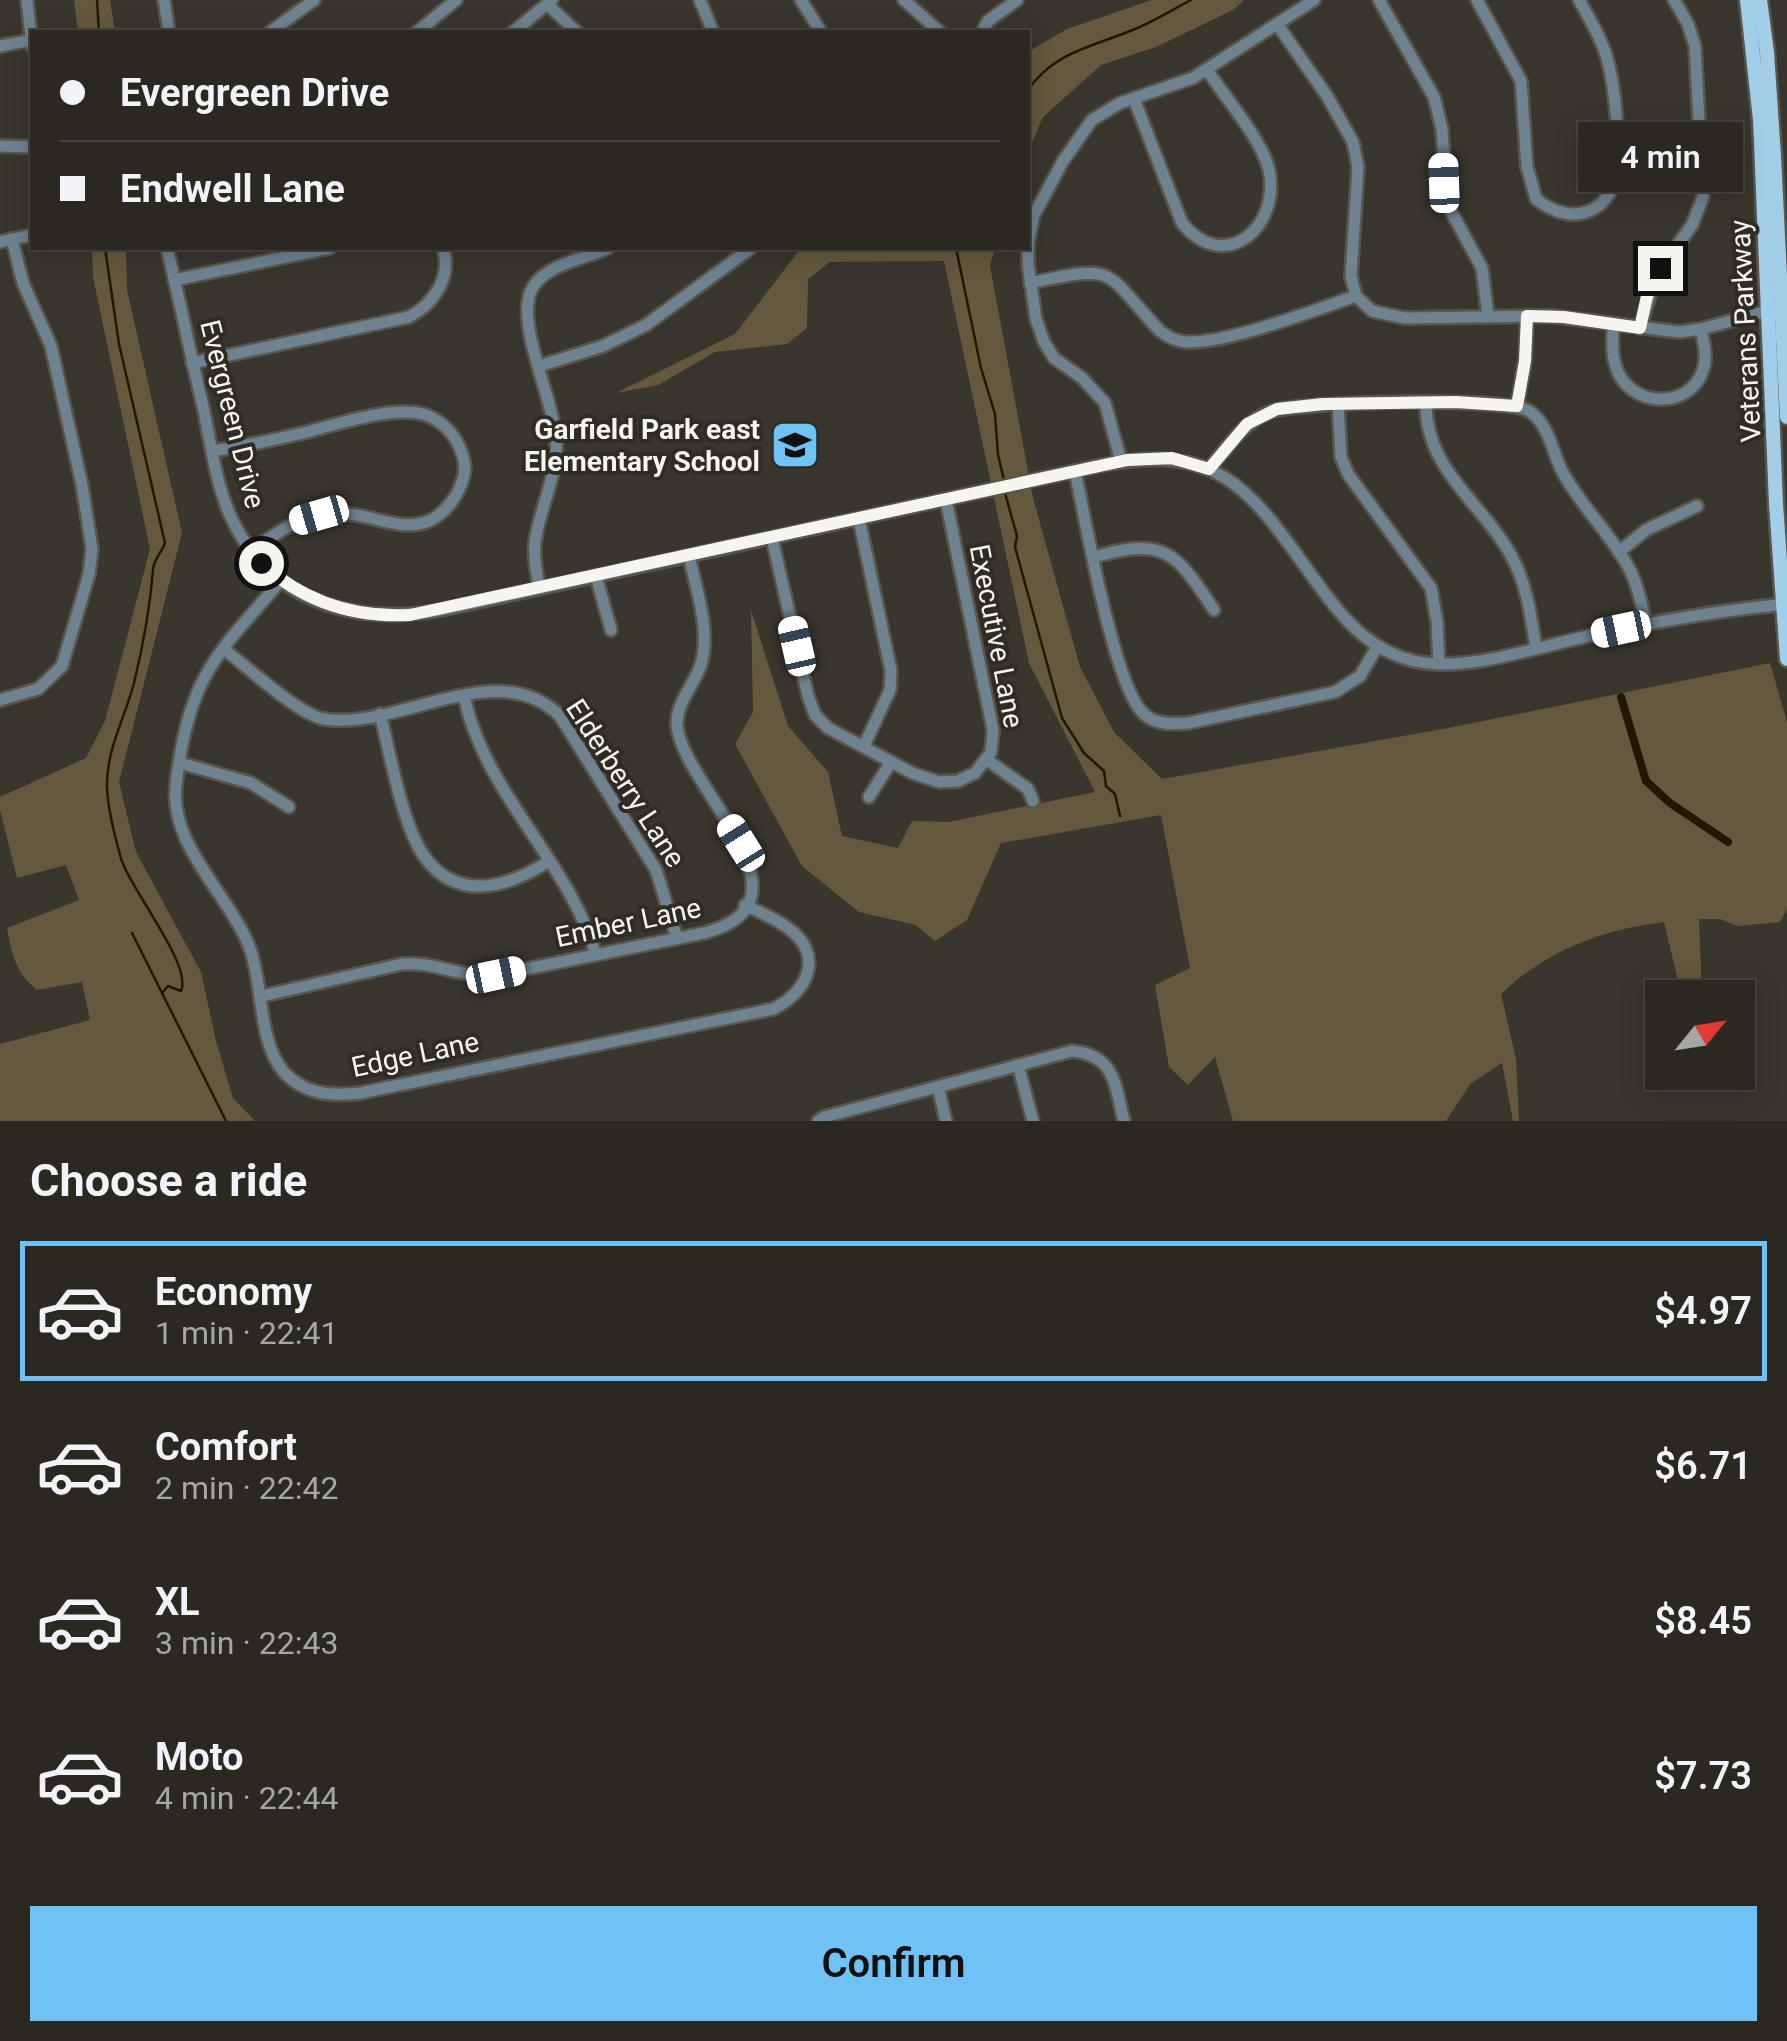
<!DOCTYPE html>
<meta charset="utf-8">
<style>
:root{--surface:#2b2822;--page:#33302a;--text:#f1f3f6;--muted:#a6a6a5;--line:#474440;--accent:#70c2f4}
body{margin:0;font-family:Roboto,sans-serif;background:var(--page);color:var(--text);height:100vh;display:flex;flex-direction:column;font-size:38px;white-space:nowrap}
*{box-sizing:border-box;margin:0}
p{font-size:32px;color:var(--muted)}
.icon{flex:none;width:55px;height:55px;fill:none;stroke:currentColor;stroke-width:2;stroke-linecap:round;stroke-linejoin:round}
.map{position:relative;height:1121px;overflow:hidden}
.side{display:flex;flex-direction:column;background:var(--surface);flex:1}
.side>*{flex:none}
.top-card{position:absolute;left:30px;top:30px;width:1000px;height:220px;border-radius:0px;box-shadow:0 5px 25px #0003,0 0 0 2px var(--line);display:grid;align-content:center;height:220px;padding:0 30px;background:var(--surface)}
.needle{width:65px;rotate:60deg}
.tools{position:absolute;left:1645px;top:980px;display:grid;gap:20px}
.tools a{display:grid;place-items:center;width:110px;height:110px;border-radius:0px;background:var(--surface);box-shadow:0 5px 25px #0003,0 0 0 2px var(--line);font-size:50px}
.end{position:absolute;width:45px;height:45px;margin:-22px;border:12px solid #f7f5ef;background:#111;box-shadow:0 0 0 5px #111}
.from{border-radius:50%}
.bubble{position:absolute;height:70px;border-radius:0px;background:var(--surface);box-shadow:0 5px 25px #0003,0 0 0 2px var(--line);font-size:32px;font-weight:600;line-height:70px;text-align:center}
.car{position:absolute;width:30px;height:60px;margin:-30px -15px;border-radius:12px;box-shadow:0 0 8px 2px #0007;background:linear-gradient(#fff 24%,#345 0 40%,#fff 0 76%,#345 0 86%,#fff 0)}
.top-card b{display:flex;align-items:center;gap:35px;height:95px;font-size:38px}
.top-card b+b{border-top:2px solid var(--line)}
.top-card i{width:25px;height:25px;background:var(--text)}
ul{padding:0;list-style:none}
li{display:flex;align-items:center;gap:30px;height:140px;margin:0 20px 15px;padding:0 10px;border:5px solid transparent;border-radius:0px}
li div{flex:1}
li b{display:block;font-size:38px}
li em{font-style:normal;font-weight:600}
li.active{border-color:var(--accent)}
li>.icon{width:90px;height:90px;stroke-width:1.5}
h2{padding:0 30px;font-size:45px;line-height:120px}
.button{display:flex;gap:20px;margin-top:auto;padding:20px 30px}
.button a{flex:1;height:115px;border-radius:0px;background:var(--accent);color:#111;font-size:40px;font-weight:600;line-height:115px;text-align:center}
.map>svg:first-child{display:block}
</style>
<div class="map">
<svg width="1787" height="1121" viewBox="0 0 1787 1121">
<rect width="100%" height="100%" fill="#39362d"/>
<g fill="#64593e">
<path d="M 74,0 L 110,0 L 115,32 L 78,32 Z"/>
<path d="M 1152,0 L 1244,0 L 1233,10 L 1156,47 L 1101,65 L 1043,117 L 1028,152 L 1028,52 L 1067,29 Z"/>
<path d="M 92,248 L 126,248 L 127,290 L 182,533 L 119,782 L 136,852 L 201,972 L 216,1041 L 233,1098 L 255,1121 L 0,1121 L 0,1044 L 90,1020 L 82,982 L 37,990 C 15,972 12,954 7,928 L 79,900 L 66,865 L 17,878 L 0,810 L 0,797 L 86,758 L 105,721 L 150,549 L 93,277 Z"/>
<path d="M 801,248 L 995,248 L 990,266 L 1033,498 L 1080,667 L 1114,732 L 1162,779 L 1448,728 L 1770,663 L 1787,722 L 1787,909 L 1780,922 L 1738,926 L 1720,919 L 1699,919 L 1702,997 L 1682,997 L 1664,922 C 1603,929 1546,951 1501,994 L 1516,1059 L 1519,1121 L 1513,1121 L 1502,1063 L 1470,1084 L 1446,1121 L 1233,1121 L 1215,1057 L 1188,1085 L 1169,1067 L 1155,985 L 1190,968 L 1161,815 L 1001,843 L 967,920 L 935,941 L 916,925 L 859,912 L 802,866 L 735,744 L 753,712 L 751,610 L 788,726 L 828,772 L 842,836 L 898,848 L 912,821 L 949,822 L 1095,792 L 1029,663 L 944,261 L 830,262 L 808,279 L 807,328 L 787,344 L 715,352 L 658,385 L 616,393 L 735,334 Z"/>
</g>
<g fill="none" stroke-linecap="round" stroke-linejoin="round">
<g stroke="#221801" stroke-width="2.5">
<path d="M 97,0 L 99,32"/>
<path d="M 1028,90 C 1053,52 1095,46 1135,29 C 1154,21 1172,10 1191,0"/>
<path d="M 105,248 L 119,344 L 165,543 C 162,552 153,560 153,570 C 150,608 143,646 134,683 C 125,718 106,750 107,787 C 108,810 114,832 120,855 C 127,886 193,964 181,991 L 168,986 L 163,992"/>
<path d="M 956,248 L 981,368 L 995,414 L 998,455 L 1004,480"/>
<path d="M 1005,493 L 1017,536 L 1015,547 L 1062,718 L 1084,753 L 1104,771 L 1106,786 L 1115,794 L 1120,816"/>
<path d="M 132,933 L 226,1121"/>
</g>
<path stroke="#221801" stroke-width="8" d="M 1621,697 L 1646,781 L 1670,803 L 1728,842"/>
<g stroke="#57554c" stroke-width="16">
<g id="minor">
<path d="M 27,0 L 32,46"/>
<path d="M 164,0 L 169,32"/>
<path d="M 700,0 L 713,32"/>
<path d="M 801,0 L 821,32"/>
<path d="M 904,0 L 940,32"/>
<path d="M 1379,0 L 1434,97 L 1442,129 L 1447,204 L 1482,268 L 1488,316"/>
<path d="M 1477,0 L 1521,81 L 1527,167 L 1536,199 C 1550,210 1569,218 1586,212 C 1599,208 1608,198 1613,186 C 1623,159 1615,83 1606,55 C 1600,35 1589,18 1579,0"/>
<path d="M 547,4 L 577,32"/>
<path d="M 1277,24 L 1327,96 L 1353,142 L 1358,167 L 1351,276 L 1356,296 L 1372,311 L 1405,318 L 1551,316 L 1679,332 L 1701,329 L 1775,309"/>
<path d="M 270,32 L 314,0"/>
<path d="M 417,32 L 456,0"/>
<path d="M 513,32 L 552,0"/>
<path d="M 982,32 L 988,21 L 1017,0"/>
<path d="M 0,46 L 32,40"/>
<path d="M 1134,99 L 1182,223 C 1224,275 1281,228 1269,170 C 1262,140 1225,97 1207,70"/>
<path d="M 0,146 L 32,147"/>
<path d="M 0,242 L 32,235"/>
<path d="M 167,248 C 180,302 191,357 204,411 C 211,446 216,483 230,515 C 268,601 354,626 441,610 L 1098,466 C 1230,438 1256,501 1326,595 C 1349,626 1375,652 1414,661 C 1467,673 1540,646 1593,635 C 1658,621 1721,610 1787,604"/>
<path d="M 174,280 L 330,248"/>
<path d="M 1030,283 C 1119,264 1102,269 1160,331 C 1169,338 1177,342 1188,342 C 1229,343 1315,310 1356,296"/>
<path d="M 1613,324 C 1613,337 1611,351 1615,364 C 1627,411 1698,412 1705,361 C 1706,350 1703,339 1701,329"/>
<path d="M 1640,328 L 1655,277 L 1692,225 L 1703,197 L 1695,46 L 1688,24 L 1674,0"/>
<path d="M 192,363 L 409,317 C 435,303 452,276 443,248"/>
<path d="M 539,366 L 603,346 L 646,325 L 751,248"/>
<path d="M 1426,403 C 1425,470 1483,503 1512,557 C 1527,585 1531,617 1536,648"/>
<path d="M 1338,404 L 1341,457 L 1348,474 L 1431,588 L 1437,622 L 1439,664"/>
<path d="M 1517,406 L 1525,361 L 1527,316"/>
<path d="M 213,451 C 243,446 273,440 303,433 C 335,425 390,406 423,414 C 437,418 450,429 457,442 C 463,453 467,467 463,479 C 458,496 446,512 431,520 C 405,533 375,516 348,514 C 309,510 281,529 251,551"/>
<path d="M 1121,461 L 1105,403 L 1082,378 L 1054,358 L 1044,342 L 1036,319 L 1028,264 L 1028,244 L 1034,215 L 1063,161 L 1092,120 L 1120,103 L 1193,78 L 1314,0"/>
<path d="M 1209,469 C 1228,447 1242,423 1270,412 C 1296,401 1508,397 1529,411 C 1549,424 1552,451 1562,471 C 1581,507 1613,536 1631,572 C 1639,589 1642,606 1646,624"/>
<path d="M 1075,471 C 1085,517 1114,688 1144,714 C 1156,725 1172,724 1188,723 L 1335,692 L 1360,676 L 1377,647"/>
<path d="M 859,519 L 891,671 L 890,690 L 864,746"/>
<path d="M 772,538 L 808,696 L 815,715 L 828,728 L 912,773 L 939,782 L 958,781 L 975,773 L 991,752 L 993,730 L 946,500"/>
<path d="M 1619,552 L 1646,530 L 1697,506"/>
<path d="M 1094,557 C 1165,537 1175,551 1214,610"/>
<path d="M 596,576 L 611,630"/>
<path d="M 281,580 C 256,611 225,640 206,675 C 189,705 180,750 176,785 C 169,843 225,891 247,941 C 264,979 257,1040 283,1071 C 304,1095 331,1096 360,1093 L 773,1009 C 808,992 825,955 788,928 C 775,918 759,912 745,905"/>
<path d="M 539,588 C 537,573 533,558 535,542 C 540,505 559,475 556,437 C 552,397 518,328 530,293 C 541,264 584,260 608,248"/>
<path d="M 224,649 C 246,666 299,715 324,719 C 397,731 498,654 560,716 L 656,870 L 677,938"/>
<path d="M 464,696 C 484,793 569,861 596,955"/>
<path d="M 0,700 L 38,689 L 62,666 L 89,574 L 92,549 L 82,485 L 51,346 L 23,283 L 12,239"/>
<path d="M 380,714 C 390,752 402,825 424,856 C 457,903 509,887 549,861"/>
<path d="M 986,759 L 1028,789 L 1033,801"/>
<path d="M 180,763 L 251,783 L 289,807"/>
<path d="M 869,797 L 891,762"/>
<path d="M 262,996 L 402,964 C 435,961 463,979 496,975 L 704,933 C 825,901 681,785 677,725 C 676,701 696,684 702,661 C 710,629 696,588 689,556"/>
<path d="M 1018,1065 L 1033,1121"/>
<path d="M 938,1087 L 946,1121"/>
<path d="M 818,1121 L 824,1117 L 1072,1051 C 1115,1055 1115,1085 1124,1121"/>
</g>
</g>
<g stroke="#57554c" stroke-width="19">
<g id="major">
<path d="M 1747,0 L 1760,120 L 1776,504 L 1787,659"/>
<path d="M 1760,0 L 1767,52 L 1774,156 L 1787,417"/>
</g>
</g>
<use href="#minor" stroke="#6e8290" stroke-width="11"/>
<use href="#major" stroke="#a3ceea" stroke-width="14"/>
</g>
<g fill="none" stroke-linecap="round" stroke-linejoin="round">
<path stroke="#f7f5ef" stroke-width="12" d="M 261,563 C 304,602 353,618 410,615 L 1127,460 L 1172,458 L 1209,469 L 1247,424 L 1277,409 L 1323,404 L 1456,402 L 1517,406 L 1525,361 L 1527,316 L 1564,317 L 1640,328 L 1647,296 L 1660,268"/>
</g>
<defs>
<g id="school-square" transform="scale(2.5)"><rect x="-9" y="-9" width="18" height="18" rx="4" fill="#70c2f4" stroke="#2f2c24"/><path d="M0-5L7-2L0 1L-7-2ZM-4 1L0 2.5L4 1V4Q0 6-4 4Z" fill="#111"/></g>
</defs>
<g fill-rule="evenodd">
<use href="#school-square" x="795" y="445"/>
</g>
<g text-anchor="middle" stroke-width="8" stroke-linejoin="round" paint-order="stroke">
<g font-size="28" fill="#f7f5ef" stroke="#2f2c24">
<text transform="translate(1745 331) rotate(-93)" y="10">Veterans Parkway</text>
<text transform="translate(233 414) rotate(76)" y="10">Evergreen Drive</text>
<text transform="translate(997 636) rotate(79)" y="10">Executive Lane</text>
<text transform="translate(626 783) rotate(57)" y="10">Elderberry Lane</text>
<text transform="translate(628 922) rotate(-12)" y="10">Ember Lane</text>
<text transform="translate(415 1054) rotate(-12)" y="10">Edge Lane</text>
</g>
<g font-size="28" font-weight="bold" fill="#f7f5ef" stroke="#2f2c24" text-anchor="end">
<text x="760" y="439">Garfield Park east<tspan x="760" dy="32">Elementary School</tspan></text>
</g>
</g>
</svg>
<div class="tools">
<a><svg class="needle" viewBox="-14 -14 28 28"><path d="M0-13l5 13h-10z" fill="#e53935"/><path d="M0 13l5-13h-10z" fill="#a6a6a5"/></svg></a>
</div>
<i class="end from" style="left:261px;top:563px"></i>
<i class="end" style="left:1660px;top:268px"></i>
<div class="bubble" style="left:1578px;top:122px;width:165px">4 min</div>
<i class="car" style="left:1444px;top:183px;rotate:358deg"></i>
<i class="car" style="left:319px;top:515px;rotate:254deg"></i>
<i class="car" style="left:1621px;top:629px;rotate:258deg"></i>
<i class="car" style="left:797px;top:646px;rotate:347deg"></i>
<i class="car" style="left:741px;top:843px;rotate:328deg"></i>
<i class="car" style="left:496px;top:975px;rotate:78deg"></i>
<div class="top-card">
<b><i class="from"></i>Evergreen Drive</b>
<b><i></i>Endwell Lane</b>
</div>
</div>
<section class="side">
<h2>Choose a ride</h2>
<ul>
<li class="active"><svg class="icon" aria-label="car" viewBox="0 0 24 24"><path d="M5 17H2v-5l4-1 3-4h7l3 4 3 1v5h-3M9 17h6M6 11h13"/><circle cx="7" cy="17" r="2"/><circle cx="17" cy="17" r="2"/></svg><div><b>Economy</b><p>1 min · 22:41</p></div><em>$4.97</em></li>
<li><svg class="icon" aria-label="car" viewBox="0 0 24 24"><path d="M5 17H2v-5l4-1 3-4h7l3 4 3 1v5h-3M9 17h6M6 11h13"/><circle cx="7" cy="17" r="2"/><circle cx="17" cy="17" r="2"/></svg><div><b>Comfort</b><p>2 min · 22:42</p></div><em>$6.71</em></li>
<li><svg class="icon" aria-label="car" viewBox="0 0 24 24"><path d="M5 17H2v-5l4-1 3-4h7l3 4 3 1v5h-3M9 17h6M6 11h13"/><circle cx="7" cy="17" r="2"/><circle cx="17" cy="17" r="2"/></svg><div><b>XL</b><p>3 min · 22:43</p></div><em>$8.45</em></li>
<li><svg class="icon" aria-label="car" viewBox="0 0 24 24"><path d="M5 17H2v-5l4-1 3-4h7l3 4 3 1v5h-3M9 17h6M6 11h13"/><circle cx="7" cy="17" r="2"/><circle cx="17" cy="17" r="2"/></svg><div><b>Moto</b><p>4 min · 22:44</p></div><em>$7.73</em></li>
</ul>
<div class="button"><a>Confirm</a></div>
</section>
